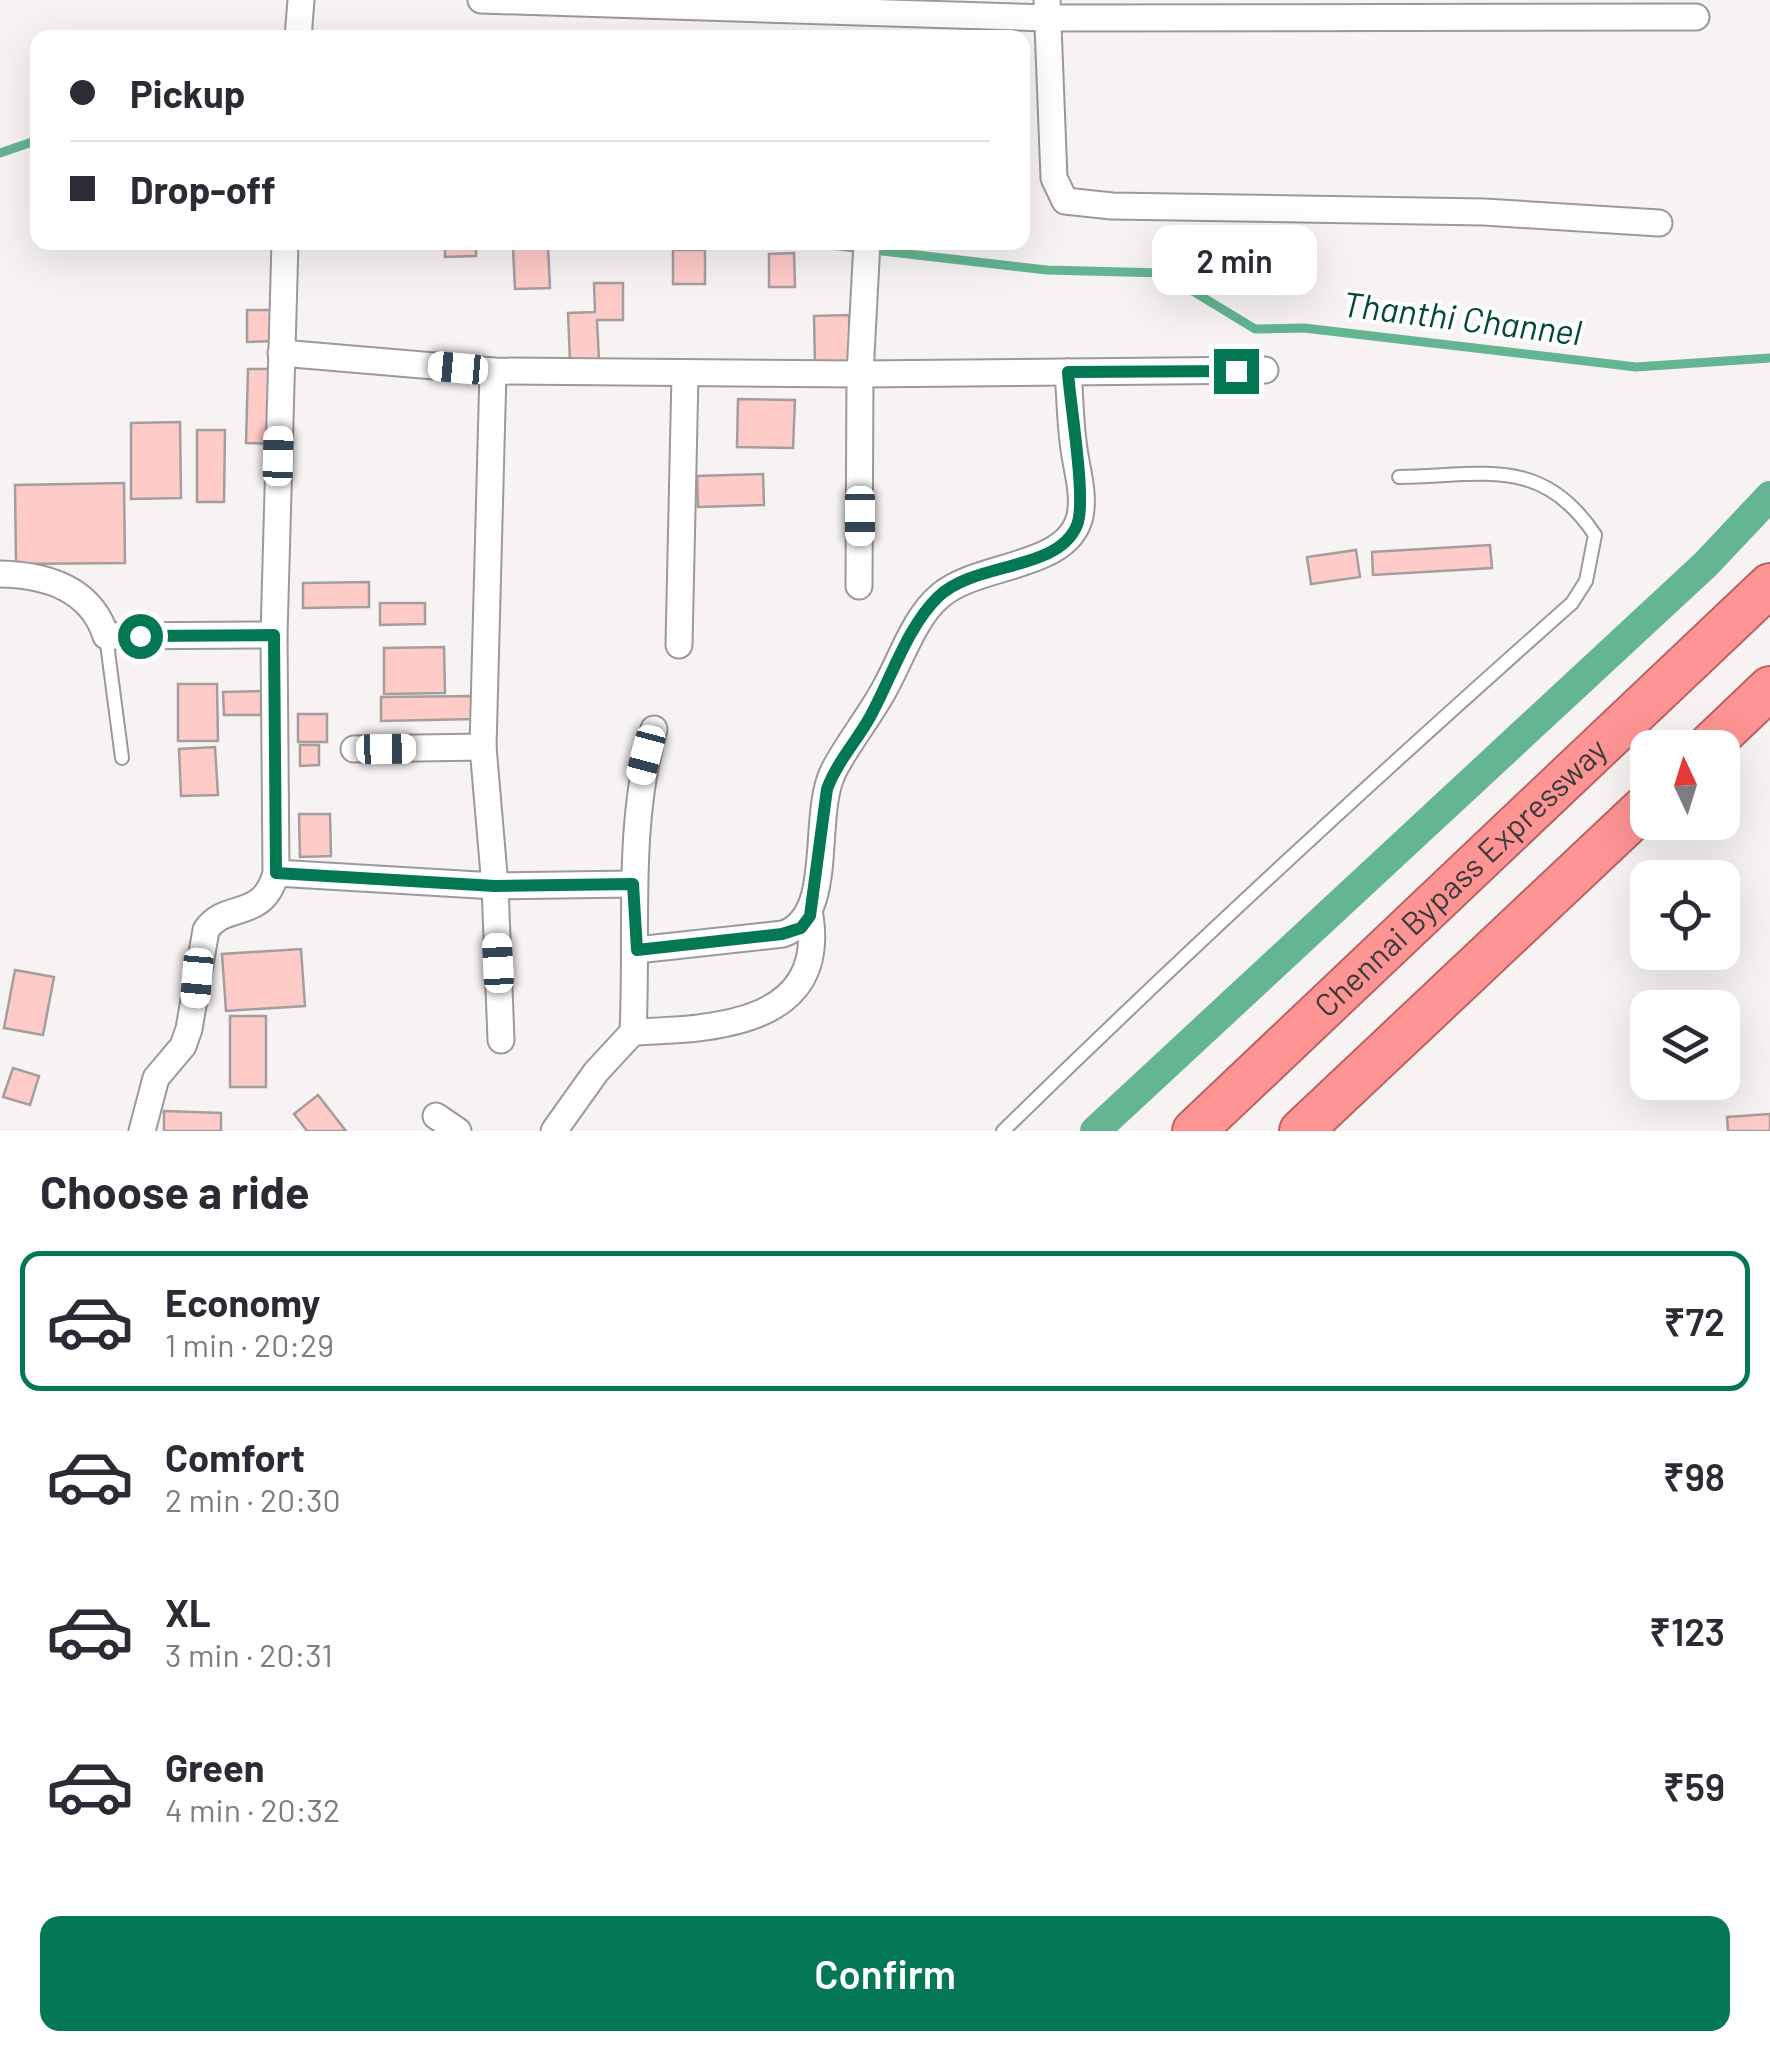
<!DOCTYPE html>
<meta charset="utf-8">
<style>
:root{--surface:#fff;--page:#f7f7f7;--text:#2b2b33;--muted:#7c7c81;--line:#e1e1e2;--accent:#047854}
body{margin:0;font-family:Barlow,sans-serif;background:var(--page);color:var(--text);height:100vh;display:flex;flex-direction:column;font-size:38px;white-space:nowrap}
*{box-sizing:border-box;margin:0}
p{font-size:32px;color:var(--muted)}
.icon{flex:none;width:55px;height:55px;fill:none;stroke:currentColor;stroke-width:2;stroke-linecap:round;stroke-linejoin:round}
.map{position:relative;height:1131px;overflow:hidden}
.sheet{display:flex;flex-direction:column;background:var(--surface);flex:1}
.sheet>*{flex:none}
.guide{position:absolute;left:30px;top:30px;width:1000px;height:220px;border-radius:20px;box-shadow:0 10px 40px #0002;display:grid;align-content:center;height:220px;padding:0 40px;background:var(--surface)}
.needle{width:65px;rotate:356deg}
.fabs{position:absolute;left:1630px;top:730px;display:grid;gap:20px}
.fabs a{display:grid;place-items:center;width:110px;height:110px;border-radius:20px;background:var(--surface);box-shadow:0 10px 40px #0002;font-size:50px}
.end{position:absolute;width:45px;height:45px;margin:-22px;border:12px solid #047854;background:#fff;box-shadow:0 0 0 5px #fff}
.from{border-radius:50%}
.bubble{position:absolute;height:70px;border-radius:20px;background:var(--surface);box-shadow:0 10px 40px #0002;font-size:32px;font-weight:600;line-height:70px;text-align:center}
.car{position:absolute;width:30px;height:60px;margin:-30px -15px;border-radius:12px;box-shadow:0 0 8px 2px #0007;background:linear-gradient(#fff 24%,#345 0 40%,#fff 0 76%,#345 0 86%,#fff 0)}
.guide b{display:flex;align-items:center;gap:35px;height:95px;font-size:38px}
.guide b+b{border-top:2px solid var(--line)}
.guide i{width:25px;height:25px;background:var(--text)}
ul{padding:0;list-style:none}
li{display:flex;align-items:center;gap:30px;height:140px;margin:0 20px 15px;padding:0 20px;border:5px solid transparent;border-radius:20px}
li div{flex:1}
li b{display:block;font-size:38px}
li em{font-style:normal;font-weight:600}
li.current{border-color:var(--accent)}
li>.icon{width:90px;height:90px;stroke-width:1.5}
h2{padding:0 40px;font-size:45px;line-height:120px}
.button{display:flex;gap:20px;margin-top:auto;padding:20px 40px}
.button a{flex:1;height:115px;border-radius:20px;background:var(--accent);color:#fff;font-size:40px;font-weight:600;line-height:115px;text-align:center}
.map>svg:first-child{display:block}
</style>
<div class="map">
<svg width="1770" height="1131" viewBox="0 0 1770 1131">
<rect width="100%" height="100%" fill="#f7f3f2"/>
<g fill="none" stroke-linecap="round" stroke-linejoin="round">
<g stroke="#64b591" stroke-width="9">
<path d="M 0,153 L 38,140"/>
<path d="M 804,242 L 1047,270 L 1163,273 L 1255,329 L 1304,328 L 1636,367 L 1770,358"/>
</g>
<path stroke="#64b591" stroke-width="30" d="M 1095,1131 L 1706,564 L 1770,496"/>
</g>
<g fill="#fecbc8" stroke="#a39f9f" stroke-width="2.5">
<path d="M 445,242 L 476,242 L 476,256 L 445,257 Z"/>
<path d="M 548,246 L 550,288 L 515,289 L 513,248 Z"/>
<rect x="673" y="250" width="32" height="34"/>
<path d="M 794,253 L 795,287 L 769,287 L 769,254 Z"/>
<path d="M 594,283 L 623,283 L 623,320 L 597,320 L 599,360 L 570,361 L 568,313 L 595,312 Z"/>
<path d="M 247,310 L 273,310 L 274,341 L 247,342 Z"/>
<path d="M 849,315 L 850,365 L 815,365 L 814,316 Z"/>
<path d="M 248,369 L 276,369 L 275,444 L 246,443 Z"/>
<path d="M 738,399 L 795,400 L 793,448 L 737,447 Z"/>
<path d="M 180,422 L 181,498 L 131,499 L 131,423 Z"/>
<path d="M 197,430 L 225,430 L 224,502 L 197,502 Z"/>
<path d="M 763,474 L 764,505 L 698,507 L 697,476 Z"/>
<path d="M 124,483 L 125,563 L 16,564 L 15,485 Z"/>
<path d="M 1490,545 L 1492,568 L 1373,575 L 1372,552 Z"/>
<path d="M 1356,550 L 1360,577 L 1311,584 L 1307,557 Z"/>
<path d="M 369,582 L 369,607 L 303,608 L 303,583 Z"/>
<path d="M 380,603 L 425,603 L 425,624 L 380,625 Z"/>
<path d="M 444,647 L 445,693 L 384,694 L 384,648 Z"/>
<path d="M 178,684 L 217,684 L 218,741 L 178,741 Z"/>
<path d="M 261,691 L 261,715 L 224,715 L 223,692 Z"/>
<path d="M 475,696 L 475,719 L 381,721 L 381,697 Z"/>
<rect x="298" y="714" width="29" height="28"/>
<path d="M 300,745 L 319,745 L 319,765 L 300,766 Z"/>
<path d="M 215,747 L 218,795 L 181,796 L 179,749 Z"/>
<path d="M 299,814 L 330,814 L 331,856 L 300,857 Z"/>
<path d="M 301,949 L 305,1006 L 226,1011 L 222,954 Z"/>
<path d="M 15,970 L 54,977 L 43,1035 L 4,1028 Z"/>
<rect x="230" y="1016" width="36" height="71"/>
<path d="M 13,1068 L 39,1076 L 30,1105 L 3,1097 Z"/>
<path d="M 318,1095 L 346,1131 L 307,1131 L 294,1114 Z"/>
<path d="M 164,1111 L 221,1113 L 221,1131 L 164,1131 Z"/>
<path d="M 1770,1114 L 1770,1131 L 1728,1131 L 1727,1117 Z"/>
</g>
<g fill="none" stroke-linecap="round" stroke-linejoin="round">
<g stroke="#9c9998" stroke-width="16">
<g id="service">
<path d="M 106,636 L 122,758"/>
<path d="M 1003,1131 C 1188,950 1378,775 1572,603 L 1586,581 L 1595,535 C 1542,455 1483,476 1399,477"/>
</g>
</g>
<g stroke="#9c9998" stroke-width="29">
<g id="minor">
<path d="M 481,0 L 1048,18 L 1696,17"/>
<path d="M 1047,0 L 1054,178 L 1065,201 L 1112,206 L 1484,212 L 1659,223"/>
<path d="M 298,38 L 301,0"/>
<path d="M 867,242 L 860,374 L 1265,370"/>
<path d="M 281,353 L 493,371 L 860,374 L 859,586"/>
<path d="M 0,574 C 48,575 91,589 106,636 L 274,635"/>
<path d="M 679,645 L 685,375"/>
<path d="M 354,749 L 483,747"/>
<path d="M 276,873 L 495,886 L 483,747 L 493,371"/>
<path d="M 637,950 L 783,934 C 837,916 810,816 834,770 C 849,741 871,715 886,686 C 902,657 915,616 941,595 C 979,563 1068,569 1080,516 C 1085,491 1075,465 1073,441 C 1070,418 1070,395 1068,372"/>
<path d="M 633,1032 C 712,1029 827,1026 810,916"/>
<path d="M 501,1040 L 495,886 L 633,884"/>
<path d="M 436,1116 L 458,1131"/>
<path d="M 142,1131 L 156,1078 L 183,1046 L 189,1029 L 206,930 C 225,901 263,922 276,873 L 274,635 L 285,242"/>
<path d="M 554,1131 L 596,1072 L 633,1032 C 638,930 626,828 654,729"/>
</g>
</g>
<g stroke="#ba6464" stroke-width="46">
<g id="trunk">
<path d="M 1707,748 L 1770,688"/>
<path id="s1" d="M 1194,1131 L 1770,585"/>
<path d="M 1301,1131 L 1648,804"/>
</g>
</g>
<use href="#service" stroke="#fff" stroke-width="12"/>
<use href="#minor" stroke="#fff" stroke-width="25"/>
<use href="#trunk" stroke="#fe9494" stroke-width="42"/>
</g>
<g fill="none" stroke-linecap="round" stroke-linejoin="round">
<path stroke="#047854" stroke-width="12" d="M 140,636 L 274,635 L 276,873 L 495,886 L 633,884 L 637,950 L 782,934 L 801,928 L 810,916 L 827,789 C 837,762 856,742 870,717 C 891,679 907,627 938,597 C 975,561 1058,572 1077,525 C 1087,501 1070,405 1068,372 L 1236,371"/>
</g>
<g text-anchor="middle" stroke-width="8" stroke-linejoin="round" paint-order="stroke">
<g font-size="32" fill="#3d3c3c" stroke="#fff">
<text dy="11" stroke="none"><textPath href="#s1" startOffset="368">Chennai Bypass Expressway</textPath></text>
</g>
<g font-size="35" font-style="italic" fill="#024932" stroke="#fff">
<text transform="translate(1462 319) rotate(7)" y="12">Thanthi Channel</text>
</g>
</g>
</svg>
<div class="fabs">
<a><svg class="needle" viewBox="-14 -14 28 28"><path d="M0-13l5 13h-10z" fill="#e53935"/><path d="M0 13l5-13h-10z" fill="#7c7c81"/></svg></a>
<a><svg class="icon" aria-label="locate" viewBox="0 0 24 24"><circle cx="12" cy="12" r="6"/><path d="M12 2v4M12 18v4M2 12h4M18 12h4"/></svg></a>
<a><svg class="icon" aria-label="layers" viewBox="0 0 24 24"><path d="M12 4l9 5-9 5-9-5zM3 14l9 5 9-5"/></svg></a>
</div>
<i class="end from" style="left:140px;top:636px"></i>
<i class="end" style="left:1236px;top:371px"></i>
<div class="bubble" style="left:1152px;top:225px;width:165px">2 min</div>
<i class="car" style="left:458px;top:368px;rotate:275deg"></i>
<i class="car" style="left:278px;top:456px;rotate:1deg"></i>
<i class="car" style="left:860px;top:516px;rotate:180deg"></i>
<i class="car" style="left:386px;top:749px;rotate:89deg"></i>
<i class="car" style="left:646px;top:755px;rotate:195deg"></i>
<i class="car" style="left:498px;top:963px;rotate:357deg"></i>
<i class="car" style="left:197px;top:978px;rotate:185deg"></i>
<div class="guide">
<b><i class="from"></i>Pickup</b>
<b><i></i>Drop-off</b>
</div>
</div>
<section class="sheet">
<h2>Choose a ride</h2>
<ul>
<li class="current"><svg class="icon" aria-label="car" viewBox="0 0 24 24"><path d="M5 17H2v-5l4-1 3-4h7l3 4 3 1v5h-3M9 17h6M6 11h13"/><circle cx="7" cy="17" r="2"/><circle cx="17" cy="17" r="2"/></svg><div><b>Economy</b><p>1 min · 20:29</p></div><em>₹72</em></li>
<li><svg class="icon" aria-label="car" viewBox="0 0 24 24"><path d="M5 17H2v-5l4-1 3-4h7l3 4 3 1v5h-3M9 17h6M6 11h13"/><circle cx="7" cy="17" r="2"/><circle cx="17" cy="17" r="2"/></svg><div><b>Comfort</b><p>2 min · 20:30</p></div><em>₹98</em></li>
<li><svg class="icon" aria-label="car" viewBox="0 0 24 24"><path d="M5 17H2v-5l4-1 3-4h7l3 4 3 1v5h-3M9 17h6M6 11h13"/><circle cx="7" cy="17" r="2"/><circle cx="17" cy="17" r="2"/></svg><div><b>XL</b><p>3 min · 20:31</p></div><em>₹123</em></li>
<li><svg class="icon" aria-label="car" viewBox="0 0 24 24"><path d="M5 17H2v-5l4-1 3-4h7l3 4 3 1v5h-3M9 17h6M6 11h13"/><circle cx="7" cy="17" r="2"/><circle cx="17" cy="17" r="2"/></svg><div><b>Green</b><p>4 min · 20:32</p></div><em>₹59</em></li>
</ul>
<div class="button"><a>Confirm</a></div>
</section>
